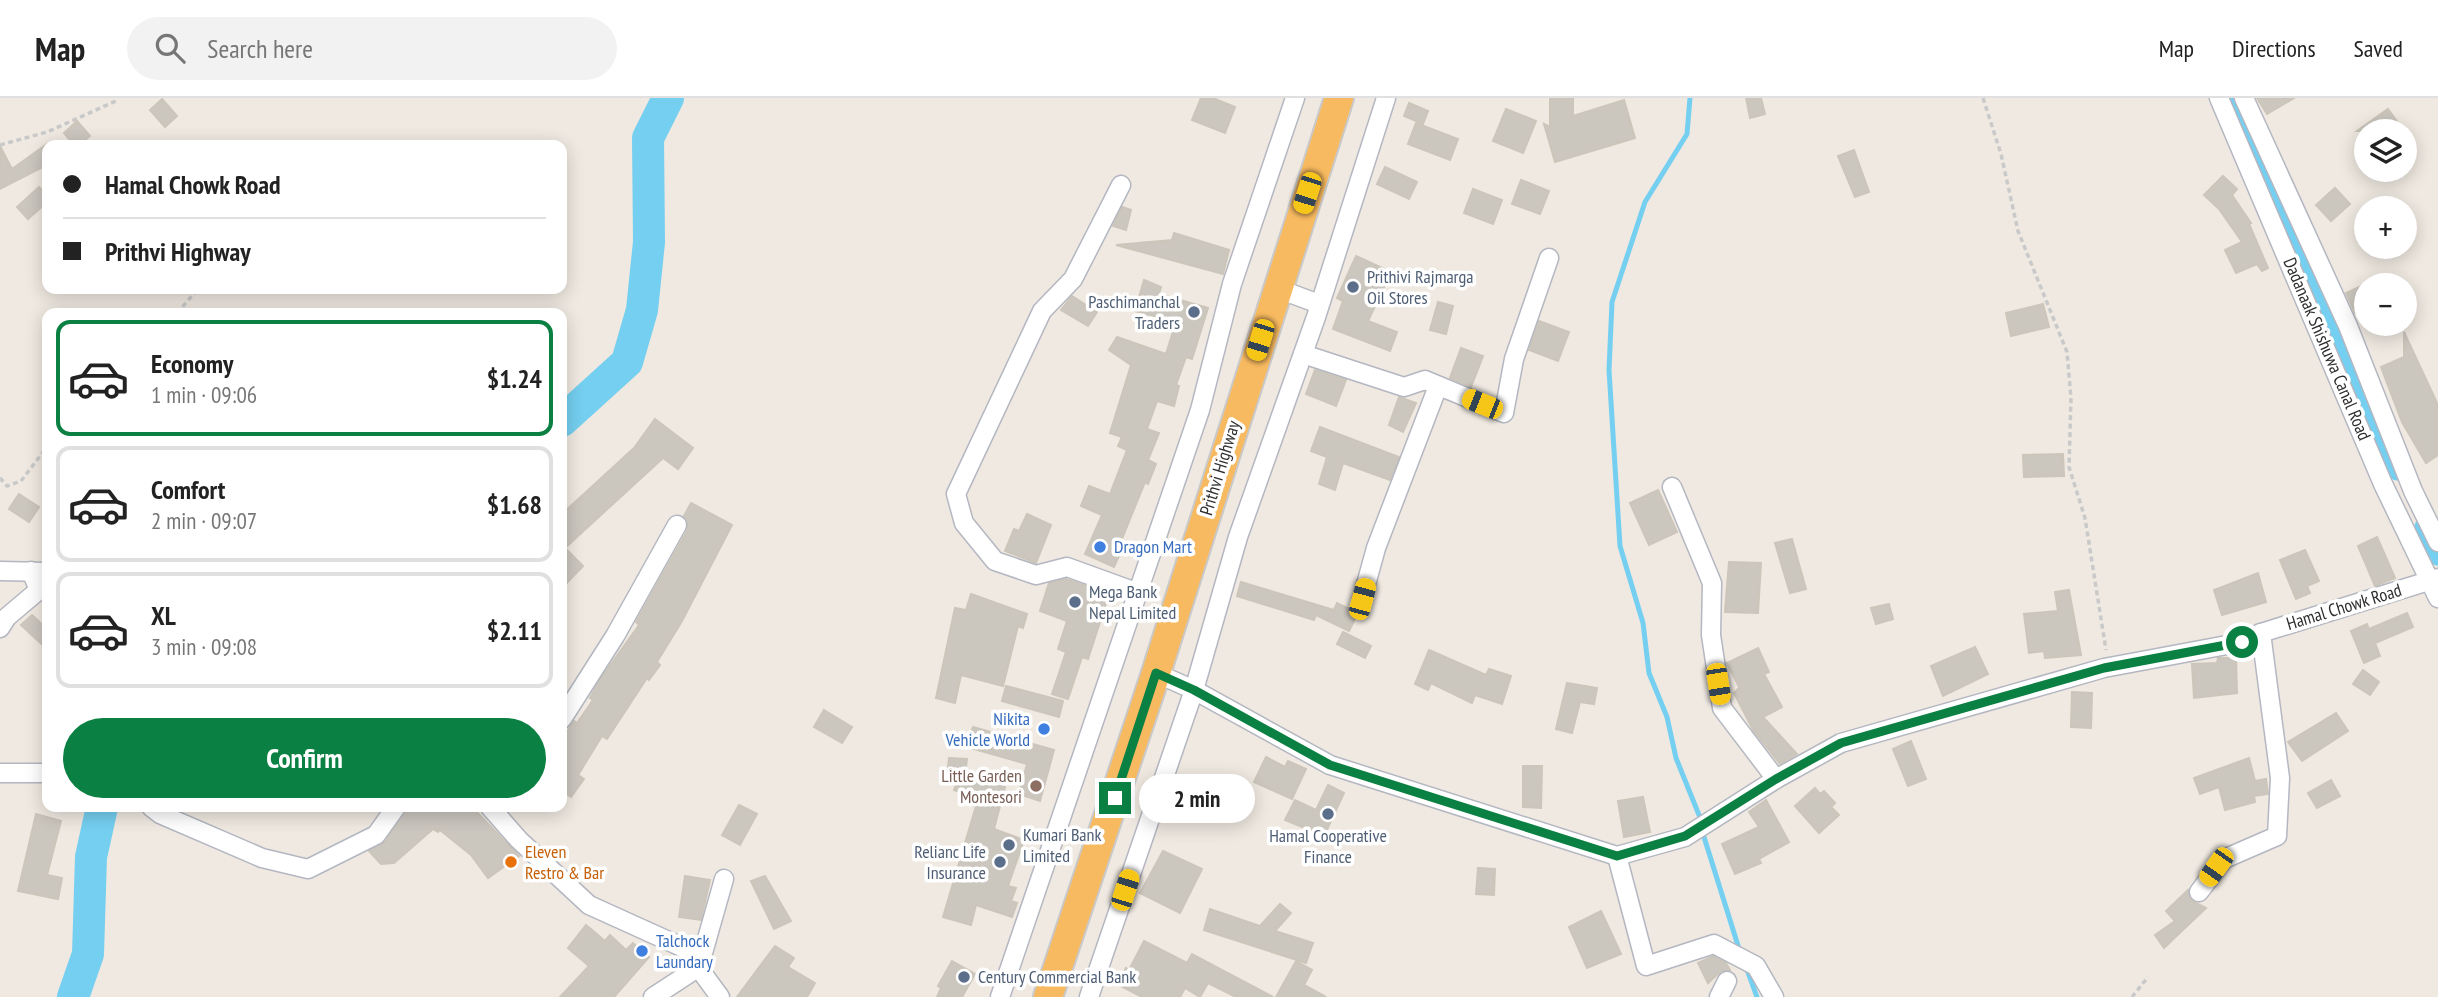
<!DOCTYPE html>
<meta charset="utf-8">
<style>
:root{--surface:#fff;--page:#f2f2f2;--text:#222;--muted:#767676;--line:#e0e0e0;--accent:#0b8043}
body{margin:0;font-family:"PT Sans Narrow",sans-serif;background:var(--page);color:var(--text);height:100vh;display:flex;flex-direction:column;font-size:26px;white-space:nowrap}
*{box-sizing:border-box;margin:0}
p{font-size:23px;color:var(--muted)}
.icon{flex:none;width:38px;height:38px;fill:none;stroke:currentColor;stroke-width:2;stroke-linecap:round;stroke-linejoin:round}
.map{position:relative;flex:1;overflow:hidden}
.details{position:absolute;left:42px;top:210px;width:525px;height:504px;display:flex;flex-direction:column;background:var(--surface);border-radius:14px;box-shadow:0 4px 18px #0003}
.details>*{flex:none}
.banner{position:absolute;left:42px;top:42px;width:525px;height:154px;border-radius:14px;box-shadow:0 4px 18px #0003;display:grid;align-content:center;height:154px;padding:0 21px;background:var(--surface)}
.controls{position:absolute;left:2354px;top:21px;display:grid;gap:14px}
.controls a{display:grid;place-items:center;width:63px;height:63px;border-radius:50%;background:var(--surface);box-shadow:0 4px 18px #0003;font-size:35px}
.end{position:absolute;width:32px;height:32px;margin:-16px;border:9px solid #0b8043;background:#fff;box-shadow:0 0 0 4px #fff}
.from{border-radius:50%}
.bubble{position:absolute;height:49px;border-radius:24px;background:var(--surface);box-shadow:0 4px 18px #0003;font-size:23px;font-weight:700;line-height:49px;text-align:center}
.car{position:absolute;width:21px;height:42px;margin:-21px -10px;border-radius:9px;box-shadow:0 0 5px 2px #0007;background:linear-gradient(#f5c518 24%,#345 0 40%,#f5c518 0 76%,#345 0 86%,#f5c518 0)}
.banner b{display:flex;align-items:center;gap:24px;height:66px;font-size:26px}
.banner b+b{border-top:2px solid var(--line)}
.banner i{width:18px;height:18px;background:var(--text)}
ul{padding:12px 0 0;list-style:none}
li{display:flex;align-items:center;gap:21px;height:116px;margin:0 14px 10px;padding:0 7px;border:4px solid var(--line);border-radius:14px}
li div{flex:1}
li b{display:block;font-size:26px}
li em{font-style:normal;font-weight:700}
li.selected{border-color:var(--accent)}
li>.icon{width:63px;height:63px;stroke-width:1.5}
.action{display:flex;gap:14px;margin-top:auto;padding:14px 21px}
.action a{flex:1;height:80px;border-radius:42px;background:var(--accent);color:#fff;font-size:28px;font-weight:700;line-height:80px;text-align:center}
header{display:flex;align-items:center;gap:42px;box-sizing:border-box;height:98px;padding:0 35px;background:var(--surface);border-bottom:2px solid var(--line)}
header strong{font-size:33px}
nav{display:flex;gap:38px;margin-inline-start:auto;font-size:24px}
.search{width:490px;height:63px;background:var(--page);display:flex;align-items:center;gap:18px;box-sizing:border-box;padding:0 24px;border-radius:38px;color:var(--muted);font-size:26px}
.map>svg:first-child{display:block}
</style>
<header>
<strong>Map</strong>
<div class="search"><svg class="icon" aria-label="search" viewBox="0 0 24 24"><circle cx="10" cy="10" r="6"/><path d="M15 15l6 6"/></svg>Search here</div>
<nav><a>Map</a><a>Directions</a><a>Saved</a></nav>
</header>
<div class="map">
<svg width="2438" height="899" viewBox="0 0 2438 899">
<rect width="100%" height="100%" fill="#efe9e1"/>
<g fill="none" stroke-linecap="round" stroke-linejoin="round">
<g stroke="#75cff0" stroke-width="5">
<path d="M 1690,0 L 1687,36 L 1645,104 L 1612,204 L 1609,272 L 1620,448 L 1643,525 L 1649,575 L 1667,619 L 1676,660 L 1699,717"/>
<path d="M 1704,739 L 1740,854"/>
<path d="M 1746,869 L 1757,899"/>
</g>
<g stroke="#75cff0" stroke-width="19">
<path d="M 2231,0 L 2397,373"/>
<path d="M 2424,429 L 2438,458"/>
</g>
<g stroke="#75cff0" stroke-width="32">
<path d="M 562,323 L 627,264 L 642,212 L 649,144 L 648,40 L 668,0"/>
<path d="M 73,899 L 88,856 L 91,759 L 102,709"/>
</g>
</g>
<g fill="#cbc7bf" stroke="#cbc5ba" stroke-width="2">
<path d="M 1201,0 L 1213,0 L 1235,9 L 1225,35 L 1192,22 Z"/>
<path d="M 1550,0 L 1573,0 L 1573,18 L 1624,2 L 1635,40 L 1555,64 L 1544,26 L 1550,29 Z"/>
<path d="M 1746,0 L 1761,0 L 1765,16 L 1750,20 Z"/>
<path d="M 2257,0 L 2294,0 L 2267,16 Z"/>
<path d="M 162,1 L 177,18 L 165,29 L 150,12 Z"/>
<path d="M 1409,5 L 1428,13 L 1423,26 L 1404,18 Z"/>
<path d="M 1506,11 L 1536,23 L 1523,55 L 1493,43 Z"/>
<path d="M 2388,11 L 2404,33 L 2357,33 Z"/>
<path d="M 77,23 L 90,38 L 79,47 L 74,47 L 64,35 Z"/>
<path d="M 1416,25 L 1458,41 L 1450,62 L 1408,46 Z"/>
<path d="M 47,46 L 47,67 L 0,91 L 0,48 L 12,71 Z"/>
<path d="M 1854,52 L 1869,94 L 1855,99 L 1838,58 Z"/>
<path d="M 1385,69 L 1417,84 L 1409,101 L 1377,86 Z"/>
<path d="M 2223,78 L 2237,91 L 2232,97 L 2251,125 L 2249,126 L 2268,170 L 2262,173 L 2257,166 L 2236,175 L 2225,152 L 2242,144 L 2219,111 L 2204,97 Z"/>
<path d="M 1521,82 L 1549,93 L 1540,116 L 1512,106 Z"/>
<path d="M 39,89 L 47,98 L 47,104 L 28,121 L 17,109 Z"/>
<path d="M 2335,90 L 2350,106 L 2331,123 L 2316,107 Z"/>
<path d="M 1473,91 L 1502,102 L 1493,126 L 1464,115 Z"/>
<path d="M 1122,109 L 1131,112 L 1126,132 L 1113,128 Z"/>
<path d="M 1174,135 L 1229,152 L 1223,176 L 1116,147 L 1172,142 Z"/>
<path d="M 1356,158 L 1391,174 L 1368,223 L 1397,234 L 1390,253 L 1333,231 L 1343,203 L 1337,200 Z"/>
<path d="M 1144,182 L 1161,189 L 1159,196 L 1208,210 L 1192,261 L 1186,259 L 1176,287 L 1179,288 L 1174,308 L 1157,303 L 1147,331 L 1159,335 L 1148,362 L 1156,366 L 1148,386 L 1145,384 L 1119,448 L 1123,449 L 1114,469 L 1085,456 L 1102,417 L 1081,408 L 1089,388 L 1110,396 L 1127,352 L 1118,348 L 1122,339 L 1110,335 L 1131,267 L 1109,252 L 1117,239 L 1166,256 L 1176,224 L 1135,213 Z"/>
<path d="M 2366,186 L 2366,210 L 2355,215 L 2346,195 Z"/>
<path d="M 1072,198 L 1097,214 L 1088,228 L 1061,212 Z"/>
<path d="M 1438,204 L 1453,208 L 1446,236 L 1430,232 Z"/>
<path d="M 2043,206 L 2049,229 L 2011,238 L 2006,215 Z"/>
<path d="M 1539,223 L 1569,234 L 1558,263 L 1529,252 Z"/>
<path d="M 2404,234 L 2438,307 L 2438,357 L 2426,365 L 2402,324 L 2381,269 L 2404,259 Z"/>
<path d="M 1461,250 L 1483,258 L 1471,289 L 1450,280 Z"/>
<path d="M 1315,272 L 1346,282 L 1336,308 L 1306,296 Z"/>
<path d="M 1399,299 L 1416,305 L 1403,334 L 1389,327 Z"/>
<path d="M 655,321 L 693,350 L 678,371 L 663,360 L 565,450 L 583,468 L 562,490 L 562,416 L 634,350 Z"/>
<path d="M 1320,329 L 1399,359 L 1390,382 L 1343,365 L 1335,392 L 1319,386 L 1327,359 L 1311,353 Z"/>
<path d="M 2063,356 L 2064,378 L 2024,379 L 2023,357 Z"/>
<path d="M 1658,392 L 1677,434 L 1649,447 L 1630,405 Z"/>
<path d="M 19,396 L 39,409 L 29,424 L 9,411 Z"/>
<path d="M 691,405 L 732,427 L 682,523 L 657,564 L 660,567 L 649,582 L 647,580 L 607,641 L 602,638 L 578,677 L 584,681 L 571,699 L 562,693 L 562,641 L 574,623 L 577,625 L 593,602 L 590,600 L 601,580 L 639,527 L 636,524 L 687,433 L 688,426 L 684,418 Z"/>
<path d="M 1027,416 L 1051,427 L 1036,465 L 1005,453 L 1014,431 L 1019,433 Z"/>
<path d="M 2377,439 L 2395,480 L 2375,488 L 2358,448 Z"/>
<path d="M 1792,441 L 1806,491 L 1790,495 L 1775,445 Z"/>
<path d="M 2305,452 L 2319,483 L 2307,488 L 2310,495 L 2296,501 L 2280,462 Z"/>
<path d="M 1729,464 L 1761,465 L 1758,515 L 1725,514 Z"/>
<path d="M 2258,475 L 2266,504 L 2222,517 L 2214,492 Z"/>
<path d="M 1066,481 L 1109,496 L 1088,561 L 1082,559 L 1068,601 L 1052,596 L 1066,554 L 1058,551 L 1067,523 L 1040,513 L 1049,485 Z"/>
<path d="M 1241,484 L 1334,512 L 1337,505 L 1358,515 L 1349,533 L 1316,517 L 1314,522 L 1237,498 Z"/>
<path d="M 2069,492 L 2081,557 L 2045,560 L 2044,553 L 2029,555 L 2024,516 L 2058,513 L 2055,494 Z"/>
<path d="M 971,496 L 1027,516 L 1023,530 L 1018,528 L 1003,588 L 961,577 L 955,605 L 936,600 L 955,510 L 966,512 Z"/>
<path d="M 1889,506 L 1893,521 L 1876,526 L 1871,510 Z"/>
<path d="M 2407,515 L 2413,529 L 2375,545 L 2380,558 L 2364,565 L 2351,533 L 2367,526 L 2369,531 Z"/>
<path d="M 32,517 L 47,531 L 47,551 L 21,527 Z"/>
<path d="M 1343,534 L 1371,548 L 1365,560 L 1337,546 Z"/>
<path d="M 1975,549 L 1988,576 L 1943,598 L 1931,568 Z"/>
<path d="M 1758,550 L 1769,574 L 1764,576 L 1782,609 L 1763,619 L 1797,656 L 1780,666 L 1753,632 L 1734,595 L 1738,591 L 1742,595 L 1727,565 Z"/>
<path d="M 1429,552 L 1486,577 L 1489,571 L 1511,578 L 1502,606 L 1475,597 L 1472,605 L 1431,585 L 1428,592 L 1415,586 Z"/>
<path d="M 2218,560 L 2236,560 L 2237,595 L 2194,600 L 2192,566 L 2217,565 Z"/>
<path d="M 2363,572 L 2379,584 L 2370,597 L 2353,586 Z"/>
<path d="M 1567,585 L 1597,590 L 1594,606 L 1580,604 L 1572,635 L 1556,631 Z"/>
<path d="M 1006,588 L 1063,603 L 1059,619 L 1002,603 Z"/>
<path d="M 2072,594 L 2092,595 L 2091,630 L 2071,629 Z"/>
<path d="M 824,612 L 852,629 L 842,645 L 814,629 Z"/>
<path d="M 2336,615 L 2348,633 L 2302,663 L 2288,644 Z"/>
<path d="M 973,629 L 1054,652 L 1040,703 L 1019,696 L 1027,666 L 967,649 Z"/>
<path d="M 1911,643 L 1926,681 L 1908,688 L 1893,651 Z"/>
<path d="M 1266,659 L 1285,669 L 1288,663 L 1306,671 L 1292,701 L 1254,684 Z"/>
<path d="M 949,660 L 967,661 L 965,679 L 1005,689 L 994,731 L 1024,742 L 1008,788 L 1016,790 L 1011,803 L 1017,805 L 1012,819 L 976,807 L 971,827 L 943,819 L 976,708 L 971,707 L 973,699 L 954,692 L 959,680 L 947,679 Z"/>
<path d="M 2249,660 L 2255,683 L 2266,681 L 2268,696 L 2254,698 L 2255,704 L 2225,712 L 2219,689 L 2200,696 L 2194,680 Z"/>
<path d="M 1523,668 L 1542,668 L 1541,710 L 1523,709 Z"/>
<path d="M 2331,682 L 2340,698 L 2317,710 L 2308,695 Z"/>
<path d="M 1328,687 L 1344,695 L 1324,738 L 1285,722 L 1295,702 L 1316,712 Z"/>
<path d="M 1815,690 L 1820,696 L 1824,693 L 1835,705 L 1831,709 L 1839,717 L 1819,735 L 1795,708 Z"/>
<path d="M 1643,699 L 1650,734 L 1624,739 L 1618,703 Z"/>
<path d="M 1766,702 L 1789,744 L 1759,761 L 1761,765 L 1735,776 L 1722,746 L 1759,729 L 1749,714 Z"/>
<path d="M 739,707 L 757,716 L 740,747 L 722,737 Z"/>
<path d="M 407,709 L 472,709 L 519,758 L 488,780 L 471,757 L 440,732 L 438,734 L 433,731 L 394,765 L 381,766 L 369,753 L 385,744 Z"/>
<path d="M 36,716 L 61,723 L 47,777 L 62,780 L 58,801 L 18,793 Z"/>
<path d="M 1163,753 L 1202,771 L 1180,815 L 1140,795 Z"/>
<path d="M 1478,770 L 1495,771 L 1494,797 L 1476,796 Z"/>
<path d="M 685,778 L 710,782 L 701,822 L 679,819 Z"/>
<path d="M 765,778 L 791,823 L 774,831 L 751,783 Z"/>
<path d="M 2188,792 L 2192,803 L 2206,810 L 2164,850 L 2155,837 L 2175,823 L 2166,813 Z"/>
<path d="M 1280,806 L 1291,815 L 1275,833 L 1313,845 L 1306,865 L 1204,832 L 1210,811 L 1260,828 Z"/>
<path d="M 1601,813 L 1621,856 L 1587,870 L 1569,829 Z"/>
<path d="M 586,827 L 605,843 L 610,837 L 626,852 L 633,845 L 649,859 L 614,899 L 560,899 L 589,868 L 568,850 Z"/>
<path d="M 1144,843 L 1187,865 L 1192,856 L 1273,899 L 1236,899 L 1208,885 L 1200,899 L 1185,890 L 1180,899 L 1142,899 L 1117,886 L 1126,870 L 1129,872 Z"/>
<path d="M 775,848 L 794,860 L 788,869 L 815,885 L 807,899 L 737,899 Z"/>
<path d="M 1713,858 L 1726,865 L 1730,872 L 1721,873 L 1708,885 L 1698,865 Z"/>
<path d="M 952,863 L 975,876 L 962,899 L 937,899 L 941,890 L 938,888 Z"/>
<path d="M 1296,863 L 1312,872 L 1304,887 L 1326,899 L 1276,899 Z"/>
</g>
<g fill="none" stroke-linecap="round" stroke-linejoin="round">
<g stroke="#b4b7c1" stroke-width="21">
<g id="minor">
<path d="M 2219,0 L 2383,386 L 2438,500"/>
<path d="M 2244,0 L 2348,228 L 2413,393 L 2438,444"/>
<path d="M 1121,87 L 1073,181 L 1042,213 L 956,396 L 964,425 L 995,463 L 1036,477 L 1067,469 L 1136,494"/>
<path d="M 1276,190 L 1319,206"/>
<path d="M 1303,256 L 1404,289 L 1425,282 L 1504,315 L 1514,261 L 1549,160"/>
<path d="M 1672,389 L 1712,485 L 1711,537 L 1722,610 L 1776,681"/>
<path d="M 0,473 L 47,474"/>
<path d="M 1362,501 L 1376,450 L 1438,288"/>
<path d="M 0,530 L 7,519 L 39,492 L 31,473"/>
<path d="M 1156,575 L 1194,592 L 1330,667 L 1617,758 L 1685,739 L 1776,681 L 1841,645 L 2104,570 L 2243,544 L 2261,535 L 2438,480"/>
<path d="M 562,621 L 615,538 L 677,427"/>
<path d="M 0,675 L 47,675"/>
<path d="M 151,709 L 160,716 L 262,760 L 308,771 L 376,737 L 396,709"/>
<path d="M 490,709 L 519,742 L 589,807 L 684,850 L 720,899"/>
<path d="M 1617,758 L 1646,868 L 1714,846 L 1756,868 L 1774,899"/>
<path d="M 2199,794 L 2224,761 L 2277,738 L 2280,680 L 2261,535"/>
<path d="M 653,899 L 699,869 L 724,781"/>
<path d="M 1000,899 L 1200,312 L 1232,186 L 1295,0"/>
<path d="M 1089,899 L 1194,592 L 1238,439 L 1316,219 L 1386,0"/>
<path d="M 1719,899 L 1727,883"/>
</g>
</g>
<g stroke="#c9c9c9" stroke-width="32">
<path id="trunk" d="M 1048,899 L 1156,575 L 1339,0"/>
</g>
<g stroke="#c9c9c9" stroke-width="3.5" stroke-dasharray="5 3.5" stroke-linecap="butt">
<path d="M 1983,0 L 2001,56 L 2018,133 L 2067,254 L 2071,300 L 2069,369 L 2085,420 L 2106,552"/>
<path d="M 0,47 L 47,34 L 116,3"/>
<path d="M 177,215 L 198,191"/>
<path d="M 0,380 L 7,388 L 21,383 L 47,349"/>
<path d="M 2132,899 L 2148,879"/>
</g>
<use href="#minor" stroke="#fff" stroke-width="18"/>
<use href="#trunk" stroke="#f8ba60" stroke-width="28"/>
</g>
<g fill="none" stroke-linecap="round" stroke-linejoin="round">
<path stroke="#0b8043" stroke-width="9" d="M 1115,700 L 1156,575 L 1194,592 L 1330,667 L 1617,758 L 1685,738 L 1776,681 L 1841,645 L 2104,570 L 2242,544"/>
</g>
<g fill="#5c6f8a" stroke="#fff" stroke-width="2.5">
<circle cx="1353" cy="189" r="7"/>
<circle cx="1194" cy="214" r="7"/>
<circle cx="1075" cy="504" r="7"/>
<circle cx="1328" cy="716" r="7"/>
<circle cx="1009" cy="747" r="7"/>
<circle cx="1000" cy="764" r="7"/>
<circle cx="964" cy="879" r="7"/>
</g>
<g fill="#3f7fe0" stroke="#fff" stroke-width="2.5">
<circle cx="1100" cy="449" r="7"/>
<circle cx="1044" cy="631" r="7"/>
<circle cx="642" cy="853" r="7"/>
</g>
<circle fill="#8d6e63" stroke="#fff" stroke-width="2.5" cx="1036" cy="688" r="7"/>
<circle fill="#e8710a" stroke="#fff" stroke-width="2.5" cx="511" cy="764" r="7"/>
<g text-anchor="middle" stroke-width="7" stroke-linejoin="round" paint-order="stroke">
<g font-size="18" fill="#4e5e75" stroke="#fff" text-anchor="start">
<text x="1367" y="185">Prithivi Rajmarga<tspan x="1367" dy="21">Oil Stores</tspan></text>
<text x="1180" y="210" text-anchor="end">Paschimanchal<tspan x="1180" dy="21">Traders</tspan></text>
<text x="1089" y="500">Mega Bank<tspan x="1089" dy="21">Nepal Limited</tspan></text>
<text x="1023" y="743">Kumari Bank<tspan x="1023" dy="21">Limited</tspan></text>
<text x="1328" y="744" text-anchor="middle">Hamal Cooperative<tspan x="1328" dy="21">Finance</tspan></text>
<text x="986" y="760" text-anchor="end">Relianc Life<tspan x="986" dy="21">Insurance</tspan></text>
<text x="978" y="885">Century Commercial Bank</text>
</g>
<g font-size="18" fill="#2e2e2e" stroke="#fff">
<text transform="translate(2327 251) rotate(67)" y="6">Dadanaak Shishuwa Canal Road</text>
<text transform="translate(1220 370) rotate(-73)" y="6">Prithvi Highway</text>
<text transform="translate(2344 509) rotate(-17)" y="6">Hamal Chowk Road</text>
</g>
<g font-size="18" fill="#366cbe" stroke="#fff" text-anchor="start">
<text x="1114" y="455">Dragon Mart</text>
<text x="1030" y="627" text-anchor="end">Nikita<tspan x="1030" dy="21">Vehicle World</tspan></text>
<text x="656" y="849">Talchock<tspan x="656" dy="21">Laundary</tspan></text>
</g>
<g font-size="18" fill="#785e54" stroke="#fff" text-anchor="end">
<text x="1022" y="684">Little Garden<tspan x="1022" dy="21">Montesori</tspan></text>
</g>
<g font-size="18" fill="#c56008" stroke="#fff" text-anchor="start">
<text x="525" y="760">Eleven<tspan x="525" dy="21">Restro &amp; Bar</tspan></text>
</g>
</g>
</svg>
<div class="controls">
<a><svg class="icon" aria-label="layers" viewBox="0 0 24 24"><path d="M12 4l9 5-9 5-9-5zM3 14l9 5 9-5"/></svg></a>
<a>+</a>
<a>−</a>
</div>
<i class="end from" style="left:2242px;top:544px"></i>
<i class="end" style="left:1115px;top:700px"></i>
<div class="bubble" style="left:1139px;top:676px;width:116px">2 min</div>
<i class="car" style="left:1307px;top:95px;rotate:198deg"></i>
<i class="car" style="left:1260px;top:242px;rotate:197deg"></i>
<i class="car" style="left:1482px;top:306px;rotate:292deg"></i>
<i class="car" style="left:1362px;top:501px;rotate:15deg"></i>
<i class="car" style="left:1718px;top:586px;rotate:171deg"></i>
<i class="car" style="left:2216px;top:769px;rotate:215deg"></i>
<i class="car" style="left:1125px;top:792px;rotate:18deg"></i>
<div class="banner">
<b><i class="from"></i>Hamal Chowk Road</b>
<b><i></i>Prithvi Highway</b>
</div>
<section class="details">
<ul>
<li class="selected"><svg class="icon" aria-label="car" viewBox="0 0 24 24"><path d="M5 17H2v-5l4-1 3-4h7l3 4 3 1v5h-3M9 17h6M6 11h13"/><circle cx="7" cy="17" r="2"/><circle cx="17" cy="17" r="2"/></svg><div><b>Economy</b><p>1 min · 09:06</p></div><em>$1.24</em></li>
<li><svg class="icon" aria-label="car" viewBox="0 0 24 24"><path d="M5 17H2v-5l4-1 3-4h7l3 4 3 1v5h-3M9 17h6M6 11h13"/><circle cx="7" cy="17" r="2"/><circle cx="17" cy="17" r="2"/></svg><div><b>Comfort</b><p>2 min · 09:07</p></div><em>$1.68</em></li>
<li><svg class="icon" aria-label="car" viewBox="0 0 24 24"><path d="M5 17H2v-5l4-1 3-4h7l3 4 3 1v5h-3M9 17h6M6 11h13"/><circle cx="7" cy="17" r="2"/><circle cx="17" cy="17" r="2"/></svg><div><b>XL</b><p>3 min · 09:08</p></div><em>$2.11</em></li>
</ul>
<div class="action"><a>Confirm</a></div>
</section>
</div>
